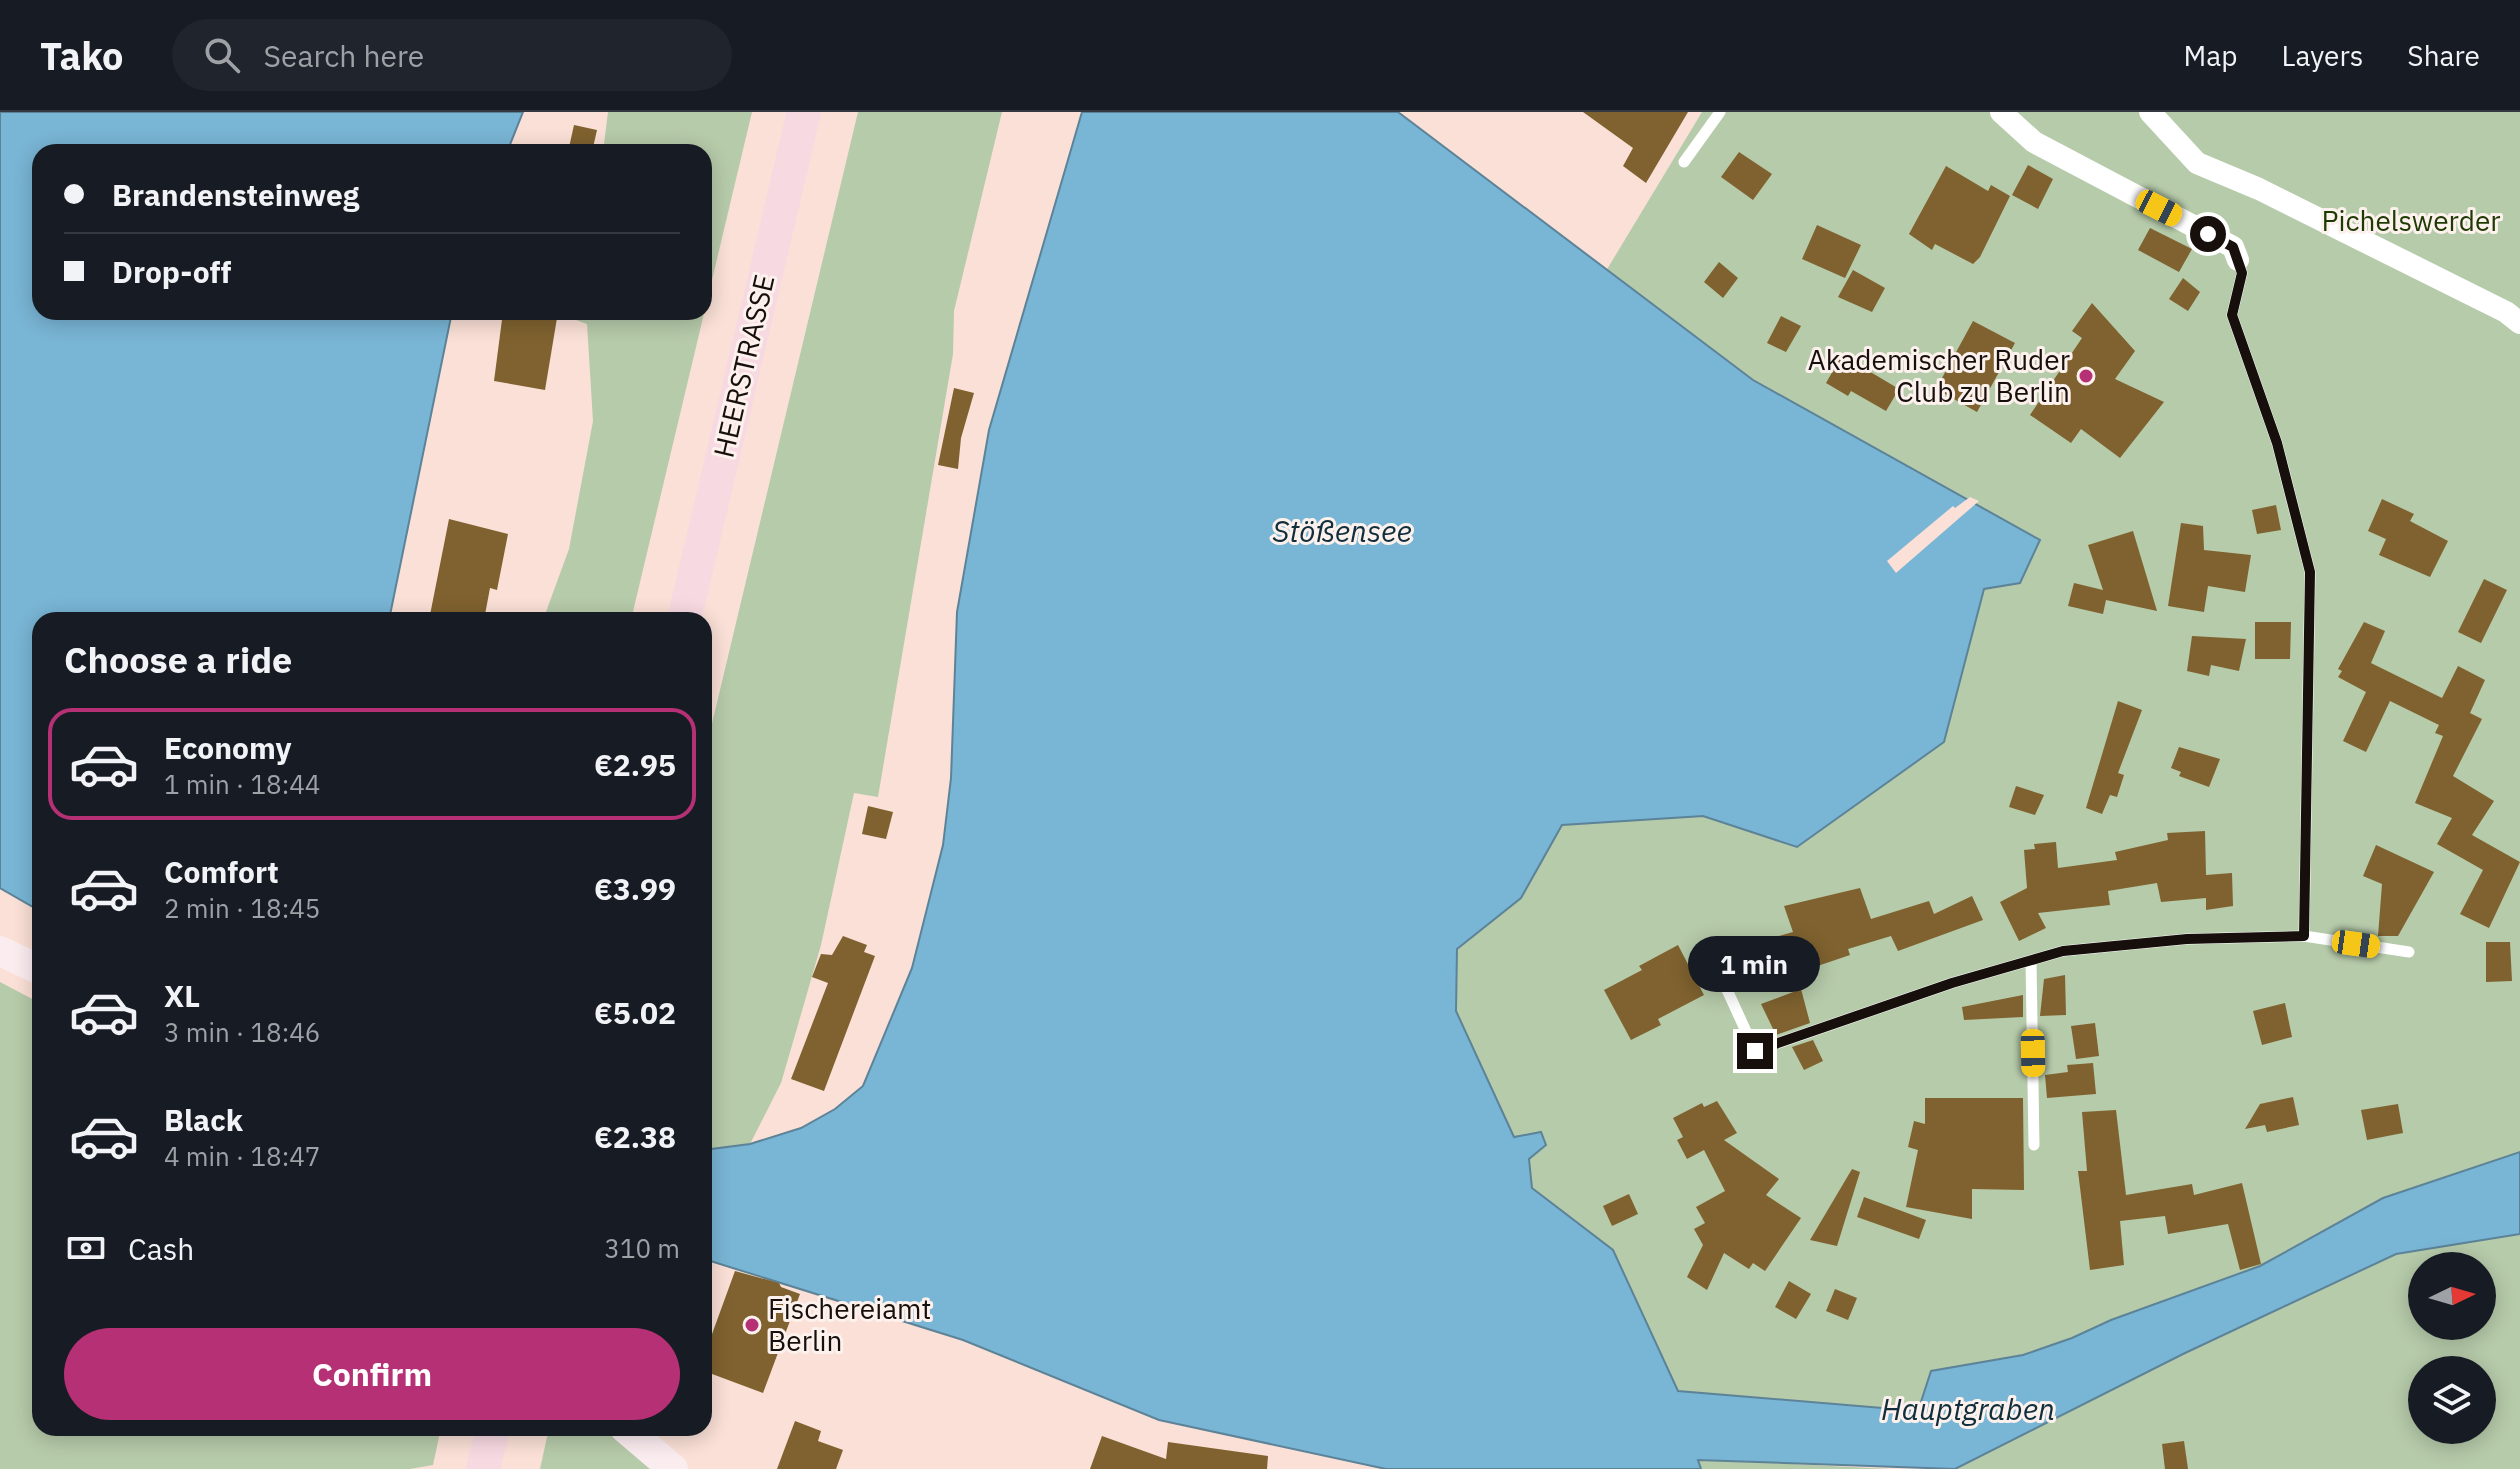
<!DOCTYPE html>
<meta charset="utf-8">
<style>
:root{--surface:#171b24;--page:#20242c;--text:#f1f3f6;--muted:#9ea1a6;--line:#363941;--accent:#b63075}
body{margin:0;font-family:"IBM Plex Sans",sans-serif;background:var(--page);color:var(--text);height:100vh;display:flex;flex-direction:column;font-size:30px;white-space:nowrap}
*{box-sizing:border-box;margin:0}
p{font-size:26px;color:var(--muted)}
.icon{flex:none;width:44px;height:44px;fill:none;stroke:currentColor;stroke-width:2;stroke-linecap:round;stroke-linejoin:round}
.map{position:relative;flex:1;overflow:hidden}
.details{position:absolute;left:32px;top:500px;width:680px;height:824px;display:flex;flex-direction:column;background:var(--surface);border-radius:24px;box-shadow:0 4px 20px #0003}
.details>*{flex:none}
.guide{position:absolute;left:32px;top:32px;width:680px;height:176px;border-radius:24px;box-shadow:0 4px 20px #0003;display:grid;align-content:center;height:176px;padding:0 32px;background:var(--surface)}
.needle{width:52px;rotate:85deg}
.fabs{position:absolute;left:2408px;top:1140px;display:grid;gap:16px}
.fabs a{display:grid;place-items:center;width:88px;height:88px;border-radius:50%;background:var(--surface);box-shadow:0 4px 20px #0003;font-size:40px}
.end{position:absolute;width:36px;height:36px;margin:-18px;border:10px solid #170f0b;background:#fff;box-shadow:0 0 0 4px #fff}
.from{border-radius:50%}
.bubble{position:absolute;height:56px;border-radius:28px;background:var(--surface);box-shadow:0 4px 20px #0003;font-size:26px;font-weight:700;line-height:56px;text-align:center}
.car{position:absolute;width:24px;height:48px;margin:-24px -12px;border-radius:10px;box-shadow:0 0 6px 2px #0007;background:linear-gradient(#f5c518 24%,#345 0 40%,#f5c518 0 76%,#345 0 86%,#f5c518 0)}
.guide b{display:flex;align-items:center;gap:28px;height:76px;font-size:30px}
.guide b+b{border-top:2px solid var(--line)}
.guide i{width:20px;height:20px;background:var(--text)}
ul{padding:0;list-style:none}
li{display:flex;align-items:center;gap:24px;height:112px;margin:0 16px 12px;padding:0 16px;border:4px solid transparent;border-radius:24px}
li div{flex:1}
li b{display:block;font-size:30px}
li em{font-style:normal;font-weight:700}
li.on{border-color:var(--accent)}
li>.icon{width:72px;height:72px;stroke-width:1.5}
h2{padding:0 32px;font-size:36px;line-height:96px}
.pay{display:flex;align-items:center;gap:20px;height:88px;padding:0 32px;font-size:30px}
.pay p{margin-inline-start:auto}
.primary-button{display:flex;gap:16px;margin-top:auto;padding:16px 32px}
.primary-button a{flex:1;height:92px;border-radius:48px;background:var(--accent);color:#fff;font-size:32px;font-weight:700;line-height:92px;text-align:center}
header{display:flex;align-items:center;gap:48px;box-sizing:border-box;height:112px;padding:0 40px;background:var(--surface);border-bottom:2px solid var(--line)}
header strong{font-size:38px}
nav{display:flex;gap:44px;margin-inline-start:auto;font-size:28px}
.search{width:560px;height:72px;background:var(--page);display:flex;align-items:center;gap:20px;box-sizing:border-box;padding:0 28px;border-radius:44px;color:var(--muted);font-size:30px}
.map>svg:first-child{display:block}
</style>
<header>
<strong>Tako</strong>
<div class="search"><svg class="icon" aria-label="search" viewBox="0 0 24 24"><circle cx="10" cy="10" r="6"/><path d="M15 15l6 6"/></svg>Search here</div>
<nav><a>Map</a><a>Layers</a><a>Share</a></nav>
</header>
<div class="map">
<svg width="2520" height="1357" viewBox="0 0 2520 1357">
<rect width="100%" height="100%" fill="#fae0d6"/>
<g fill="#b6cbaa" fill-rule="evenodd">
<path d="M 608,0 L 752,0 L 631,508 L 543,508 L 569,437 L 593,309 L 587,212 L 576,208 L 578,200 L 704,200 L 704,40 L 603,40 Z"/>
<path d="M 858,0 L 1002,0 L 954,199 L 953,242 L 878,685 L 854,681 L 821,833 L 793,930 L 781,971 L 750,1032 L 704,1038 L 704,645 Z"/>
<path d="M 1702,0 L 2520,0 L 2520,1040 L 2383,1086 L 2260,1154 L 2111,1208 L 2072,1226 L 2023,1243 L 1932,1259 L 1918,1299 L 1678,1279 L 1613,1138 L 1532,1076 L 1529,1047 L 1546,1033 L 1541,1020 L 1514,1026 L 1456,899 L 1457,837 L 1521,786 L 1562,713 L 1703,704 L 1797,735 L 1944,630 L 1984,477 L 2040,429 L 1753,268 L 1606,159 Z"/>
<path d="M 0,870 L 40,891 L 40,1316 L 441,1316 L 433,1353 L 410,1357 L 0,1357 Z"/>
<path d="M 2514,1121 L 2520,1122 L 2520,1357 L 1926,1357 L 1955,1357 L 2183,1242 L 2396,1142 ZM 2422,1154 L 2482,1154 L 2482,1214 L 2422,1214 ZM 2422,1258 L 2482,1258 L 2482,1318 L 2422,1318 Z"/>
<path d="M 549,1316 L 605,1316 L 653,1357 L 540,1357 Z"/>
<path d="M 1697,1347 L 1889,1357 L 1701,1357 Z"/>
</g>
<g fill="#79b5d5" stroke="#5c8398" stroke-width="2">
<path d="M 0,0 L 523,0 L 507,40 L 40,40 L 40,200 L 452,200 L 389,508 L 40,508 L 40,799 L 0,776 Z"/>
<path d="M 1082,0 L 1398,0 L 1753,268 L 2040,428 L 2020,471 L 1984,477 L 1944,630 L 1797,735 L 1703,704 L 1562,713 L 1521,786 L 1457,837 L 1456,899 L 1514,1025 L 1541,1020 L 1546,1033 L 1529,1047 L 1532,1076 L 1613,1138 L 1678,1279 L 1918,1299 L 1931,1259 L 2023,1243 L 2072,1226 L 2111,1208 L 2260,1154 L 2383,1086 L 2520,1040 L 2520,1122 L 2396,1142 L 2183,1242 L 1955,1357 L 1698,1348 L 1701,1357 L 1386,1357 L 1159,1308 L 963,1228 L 704,1147 L 704,1038 L 750,1032 L 801,1016 L 835,997 L 863,974 L 912,856 L 943,733 L 951,666 L 957,500 L 989,318 Z"/>
</g>
<path fill="#fae0d6" d="M 1970,385 L 1979,389 L 1896,461 L 1887,449 L 1953,394 L 1955,396 Z"/>
<g fill="#7f622f">
<path d="M 1583,0 L 1688,0 L 1646,71 L 1623,54 L 1633,36 Z"/>
<path d="M 574,13 L 597,18 L 592,40 L 568,40 Z"/>
<path d="M 1739,40 L 1772,62 L 1753,88 L 1721,65 Z"/>
<path d="M 2028,53 L 2053,67 L 2038,97 L 2012,83 Z"/>
<path d="M 1946,54 L 1988,79 L 1991,73 L 2010,84 L 1980,145 L 1973,152 L 1935,132 L 1932,138 L 1909,122 Z"/>
<path d="M 1817,113 L 1861,133 L 1845,166 L 1802,147 Z"/>
<path d="M 2150,116 L 2192,137 L 2179,160 L 2138,138 Z"/>
<path d="M 1719,150 L 1738,166 L 1723,186 L 1704,170 Z"/>
<path d="M 1853,158 L 1885,176 L 1872,200 L 1838,185 Z"/>
<path d="M 2183,166 L 2200,180 L 2188,199 L 2169,187 Z"/>
<path d="M 2092,191 L 2135,239 L 2115,267 L 2164,290 L 2120,346 L 2081,317 L 2071,331 L 2030,303 L 2082,226 L 2072,219 Z"/>
<path d="M 503,200 L 558,200 L 545,278 L 494,269 Z"/>
<path d="M 1781,204 L 1801,214 L 1786,240 L 1767,231 Z"/>
<path d="M 1973,209 L 2015,231 L 1977,300 L 1936,277 Z"/>
<path d="M 1842,243 L 1899,277 L 1886,299 L 1851,279 L 1848,284 L 1826,271 Z"/>
<path d="M 954,276 L 974,281 L 961,326 L 958,357 L 938,353 Z"/>
<path d="M 2382,387 L 2414,402 L 2410,409 L 2448,429 L 2430,465 L 2379,443 L 2386,427 L 2368,419 Z"/>
<path d="M 2276,393 L 2281,418 L 2257,422 L 2252,398 Z"/>
<path d="M 449,407 L 508,422 L 497,478 L 490,476 L 484,508 L 430,503 Z"/>
<path d="M 2181,411 L 2203,414 L 2204,438 L 2251,443 L 2245,480 L 2208,474 L 2204,500 L 2168,494 Z"/>
<path d="M 2133,419 L 2157,499 L 2106,488 L 2103,502 L 2068,494 L 2074,471 L 2103,478 L 2088,433 Z"/>
<path d="M 2484,467 L 2507,478 L 2481,531 L 2458,520 Z"/>
<path d="M 2255,510 L 2291,510 L 2290,547 L 2255,547 Z"/>
<path d="M 2364,510 L 2385,519 L 2371,551 L 2442,586 L 2458,554 L 2485,568 L 2470,601 L 2482,607 L 2453,664 L 2494,689 L 2472,723 L 2520,750 L 2489,816 L 2460,802 L 2483,758 L 2437,732 L 2452,706 L 2415,691 L 2443,624 L 2435,621 L 2439,613 L 2390,589 L 2366,640 L 2343,629 L 2366,580 L 2338,565 L 2342,559 L 2338,557 Z"/>
<path d="M 2192,524 L 2246,527 L 2239,559 L 2211,553 L 2209,564 L 2187,559 Z"/>
<path d="M 2118,589 L 2142,598 L 2118,661 L 2124,663 L 2117,685 L 2110,683 L 2102,702 L 2086,696 Z"/>
<path d="M 2179,635 L 2220,647 L 2209,675 L 2179,664 L 2181,660 L 2171,656 Z"/>
<path d="M 2016,674 L 2044,683 L 2035,703 L 2009,695 Z"/>
<path d="M 868,694 L 893,700 L 886,727 L 862,722 Z"/>
<path d="M 2205,719 L 2206,763 L 2232,761 L 2233,794 L 2206,798 L 2206,786 L 2161,790 L 2157,771 L 2108,779 L 2110,793 L 2038,801 L 2046,816 L 2019,829 L 2000,790 L 2027,776 L 2024,738 L 2035,737 L 2034,732 L 2056,730 L 2058,756 L 2117,748 L 2115,740 L 2168,728 L 2167,721 Z"/>
<path d="M 2376,733 L 2434,760 L 2398,824 L 2378,824 L 2382,772 L 2363,764 Z"/>
<path d="M 1860,776 L 1871,807 L 1929,789 L 1934,802 L 1972,784 L 1983,808 L 1898,839 L 1891,824 L 1848,837 L 1850,843 L 1788,864 L 1775,825 L 1793,820 L 1784,794 Z"/>
<path d="M 843,824 L 867,833 L 864,840 L 875,844 L 824,979 L 791,967 L 828,871 L 812,865 L 821,842 L 832,843 Z"/>
<path d="M 2486,830 L 2510,830 L 2512,869 L 2486,870 Z"/>
<path d="M 1678,833 L 1704,883 L 1658,907 L 1661,913 L 1631,928 L 1604,878 L 1642,858 L 1639,854 Z"/>
<path d="M 2065,863 L 2066,903 L 2040,904 L 2044,867 Z"/>
<path d="M 1801,877 L 1810,911 L 1776,923 L 1761,892 Z"/>
<path d="M 2023,883 L 2023,905 L 1964,908 L 1962,895 Z"/>
<path d="M 2285,891 L 2292,925 L 2262,933 L 2253,899 Z"/>
<path d="M 2095,911 L 2099,944 L 2076,947 L 2071,914 Z"/>
<path d="M 1813,928 L 1823,949 L 1804,958 L 1792,935 Z"/>
<path d="M 2093,951 L 2096,982 L 2047,986 L 2045,963 L 2068,960 L 2067,953 Z"/>
<path d="M 2293,985 L 2299,1013 L 2267,1020 L 2265,1013 L 2245,1017 L 2260,992 Z"/>
<path d="M 1925,986 L 2023,986 L 2024,1078 L 1972,1077 L 1972,1107 L 1906,1095 L 1918,1038 L 1908,1035 L 1914,1009 L 1925,1012 Z"/>
<path d="M 1717,989 L 1737,1021 L 1724,1028 L 1779,1067 L 1766,1083 L 1801,1106 L 1765,1159 L 1753,1151 L 1749,1157 L 1724,1141 L 1707,1178 L 1687,1165 L 1703,1133 L 1694,1117 L 1705,1111 L 1696,1095 L 1725,1079 L 1704,1038 L 1687,1047 L 1677,1028 L 1683,1025 L 1673,1006 L 1702,991 L 1704,995 Z"/>
<path d="M 2398,992 L 2403,1021 L 2367,1028 L 2361,998 Z"/>
<path d="M 2116,998 L 2126,1083 L 2192,1072 L 2194,1083 L 2242,1071 L 2261,1152 L 2240,1158 L 2228,1112 L 2168,1122 L 2165,1104 L 2120,1109 L 2124,1153 L 2090,1158 L 2078,1059 L 2087,1059 L 2082,1000 Z"/>
<path d="M 1852,1057 L 1860,1060 L 1837,1134 L 1810,1128 Z"/>
<path d="M 1629,1082 L 1638,1102 L 1612,1114 L 1603,1094 Z"/>
<path d="M 1864,1085 L 1926,1108 L 1919,1127 L 1857,1105 Z"/>
<path d="M 735,1159 L 779,1171 L 781,1175 L 800,1182 L 763,1281 L 704,1259 L 704,1244 Z"/>
<path d="M 1789,1169 L 1811,1182 L 1796,1207 L 1775,1195 Z"/>
<path d="M 1835,1177 L 1857,1186 L 1848,1208 L 1826,1199 Z"/>
<path d="M 795,1309 L 821,1319 L 818,1329 L 843,1338 L 836,1357 L 777,1357 Z"/>
<path d="M 1102,1324 L 1166,1347 L 1168,1330 L 1268,1344 L 1267,1357 L 1090,1357 Z"/>
<path d="M 2184,1329 L 2188,1357 L 2165,1357 L 2162,1332 Z"/>
</g>
<g fill="none" stroke-linecap="round" stroke-linejoin="round">
<g stroke="#fff" stroke-width="11">
<path d="M 1684,50 L 1720,0"/>
<path d="M 2304,824 L 2409,840"/>
<path d="M 2031,849 L 2034,1033"/>
<path d="M 1723,869 L 1755,939 L 1952,871 L 2063,839 L 2187,827 L 2304,824 L 2310,460 L 2277,331 L 2232,203 L 2242,161 L 2238,148"/>
</g>
<g stroke="#fff" stroke-width="22">
<path d="M 2001,0 L 2034,30 L 2233,135 L 2238,148"/>
<path d="M 2150,0 L 2197,51 L 2259,77 L 2506,200 L 2520,211"/>
</g>
<g stroke="#fbecf0" stroke-width="30">
<path d="M 0,839 L 40,858"/>
<path d="M 625,1316 L 673,1357"/>
</g>
<g stroke="#f7d9e1" stroke-width="34">
<path d="M 684,508 L 804,0"/>
<path d="M 483,1357 L 493,1316"/>
</g>
</g>
<g fill="none" stroke-linecap="round" stroke-linejoin="round">
<path stroke="#170f0b" stroke-width="10" d="M 1755,939 L 1952,871 L 2063,839 L 2187,827 L 2304,824 L 2310,460 L 2277,331 L 2232,203 L 2242,161 L 2233,135 L 2208,122"/>
</g>
<g fill="#b63075" stroke="#fcf1ed" stroke-width="3">
<circle cx="2086" cy="264" r="8"/>
<circle cx="752" cy="1213" r="8"/>
</g>
<g text-anchor="middle" stroke-width="6" stroke-linejoin="round" paint-order="stroke">
<g font-size="28" fill="#1e3a03" stroke="#fcf1ed">
<text x="2411" y="119">Pichelswerder</text>
</g>
<g font-size="28" fill="#170f0b" stroke="#fcf1ed" text-anchor="end">
<text x="2070" y="258">Akademischer Ruder<tspan x="2070" dy="32">Club zu Berlin</tspan></text>
<text x="768" y="1207" text-anchor="start">Fischereiamt<tspan x="768" dy="32">Berlin</tspan></text>
</g>
<g font-size="28" fill="#170f0b" stroke="#fcf1ed">
<text transform="translate(744 254) rotate(-77)" y="10">HEERSTRASSE</text>
</g>
<g font-size="30" font-style="italic" fill="#112e3c" stroke="#fcf1ed">
<text x="1342" y="430">Stößensee</text>
<text x="1968" y="1308">Hauptgraben</text>
</g>
</g>
</svg>
<div class="fabs">
<a><svg class="needle" viewBox="-14 -14 28 28"><path d="M0-13l5 13h-10z" fill="#e53935"/><path d="M0 13l5-13h-10z" fill="#9ea1a6"/></svg></a>
<a><svg class="icon" aria-label="layers" viewBox="0 0 24 24"><path d="M12 4l9 5-9 5-9-5zM3 14l9 5 9-5"/></svg></a>
</div>
<i class="end from" style="left:2208px;top:122px"></i>
<i class="end" style="left:1755px;top:939px"></i>
<div class="bubble" style="left:1688px;top:824px;width:132px">1 min</div>
<i class="car" style="left:2159px;top:96px;rotate:117deg"></i>
<i class="car" style="left:2356px;top:832px;rotate:98deg"></i>
<i class="car" style="left:2033px;top:941px;rotate:179deg"></i>
<div class="guide">
<b><i class="from"></i>Brandensteinweg</b>
<b><i></i>Drop-off</b>
</div>
<section class="details">
<h2>Choose a ride</h2>
<ul>
<li class="on"><svg class="icon" aria-label="car" viewBox="0 0 24 24"><path d="M5 17H2v-5l4-1 3-4h7l3 4 3 1v5h-3M9 17h6M6 11h13"/><circle cx="7" cy="17" r="2"/><circle cx="17" cy="17" r="2"/></svg><div><b>Economy</b><p>1 min · 18:44</p></div><em>€2.95</em></li>
<li><svg class="icon" aria-label="car" viewBox="0 0 24 24"><path d="M5 17H2v-5l4-1 3-4h7l3 4 3 1v5h-3M9 17h6M6 11h13"/><circle cx="7" cy="17" r="2"/><circle cx="17" cy="17" r="2"/></svg><div><b>Comfort</b><p>2 min · 18:45</p></div><em>€3.99</em></li>
<li><svg class="icon" aria-label="car" viewBox="0 0 24 24"><path d="M5 17H2v-5l4-1 3-4h7l3 4 3 1v5h-3M9 17h6M6 11h13"/><circle cx="7" cy="17" r="2"/><circle cx="17" cy="17" r="2"/></svg><div><b>XL</b><p>3 min · 18:46</p></div><em>€5.02</em></li>
<li><svg class="icon" aria-label="car" viewBox="0 0 24 24"><path d="M5 17H2v-5l4-1 3-4h7l3 4 3 1v5h-3M9 17h6M6 11h13"/><circle cx="7" cy="17" r="2"/><circle cx="17" cy="17" r="2"/></svg><div><b>Black</b><p>4 min · 18:47</p></div><em>€2.38</em></li>
</ul>
<div class="pay"><svg class="icon" aria-label="cash" viewBox="0 0 24 24"><path d="M3 7h18v10H3z"/><circle cx="12" cy="12" r="2"/></svg>Cash<p>310 m</p></div>
<div class="primary-button"><a>Confirm</a></div>
</section>
</div>
